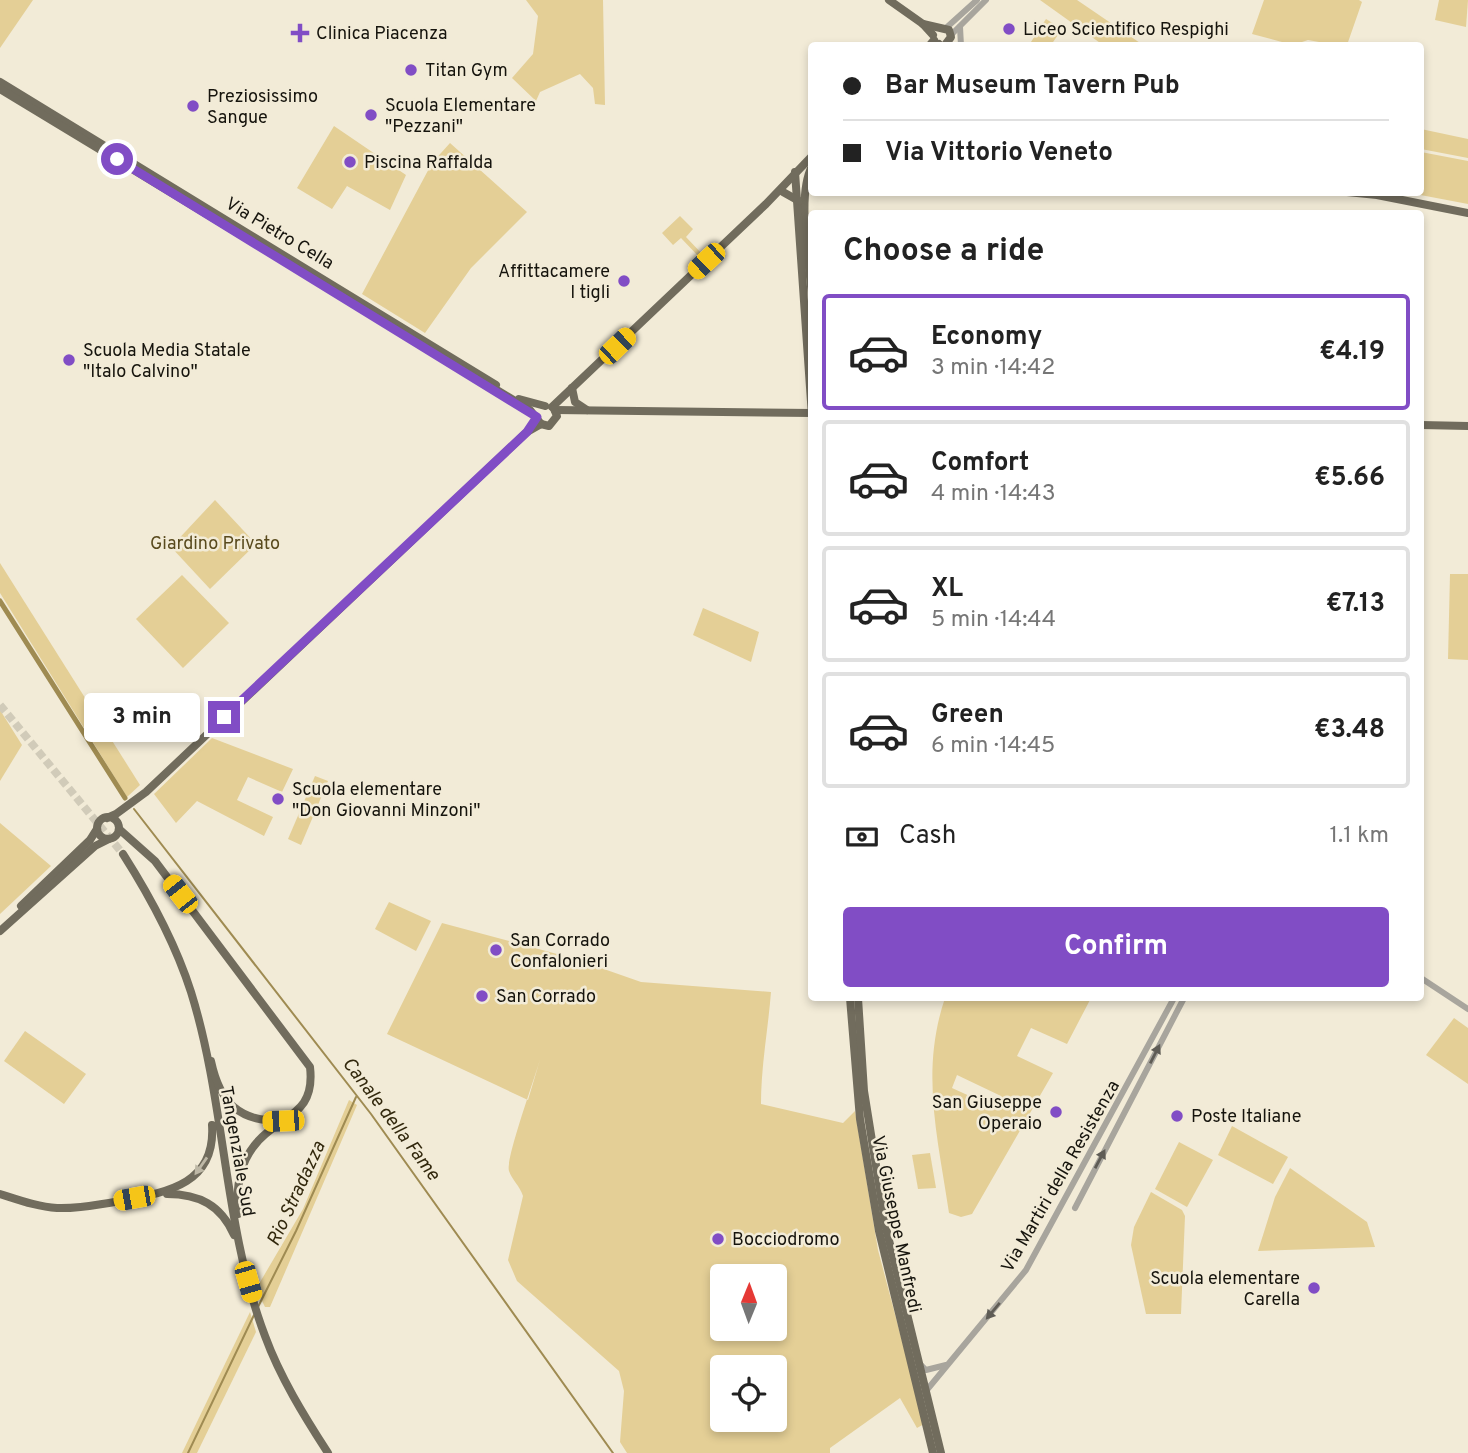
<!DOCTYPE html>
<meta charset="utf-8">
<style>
:root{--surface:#fff;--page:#f6f6f6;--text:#222;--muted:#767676;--line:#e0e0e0;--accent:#814dc5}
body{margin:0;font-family:Overpass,sans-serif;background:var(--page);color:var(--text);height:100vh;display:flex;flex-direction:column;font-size:26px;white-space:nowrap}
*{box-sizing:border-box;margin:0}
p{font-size:23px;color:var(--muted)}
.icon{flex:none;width:38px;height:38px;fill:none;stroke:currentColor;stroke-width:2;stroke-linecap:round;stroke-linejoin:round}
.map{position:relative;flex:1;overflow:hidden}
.panel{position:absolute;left:808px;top:210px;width:616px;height:791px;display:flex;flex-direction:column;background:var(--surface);border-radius:7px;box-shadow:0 4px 10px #0003}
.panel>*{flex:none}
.hud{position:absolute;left:808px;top:42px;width:616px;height:154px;border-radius:7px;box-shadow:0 4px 10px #0003;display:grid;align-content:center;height:154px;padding:0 35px;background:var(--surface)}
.needle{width:46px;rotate:1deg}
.buttons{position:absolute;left:710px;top:1264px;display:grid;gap:14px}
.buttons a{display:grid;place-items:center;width:77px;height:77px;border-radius:7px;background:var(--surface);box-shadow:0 4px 10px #0003;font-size:35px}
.end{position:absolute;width:32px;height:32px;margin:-16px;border:9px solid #814dc5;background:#fff;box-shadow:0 0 0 4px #fff}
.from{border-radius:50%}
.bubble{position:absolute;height:49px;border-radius:7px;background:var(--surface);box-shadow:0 4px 10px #0003;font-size:23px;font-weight:700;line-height:49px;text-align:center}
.car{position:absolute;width:21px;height:42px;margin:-21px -10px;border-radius:9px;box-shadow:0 0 5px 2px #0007;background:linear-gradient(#f5c518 24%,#345 0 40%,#f5c518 0 76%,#345 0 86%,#f5c518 0)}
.hud b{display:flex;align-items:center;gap:24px;height:66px;font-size:26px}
.hud b+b{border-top:2px solid var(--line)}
.hud i{width:18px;height:18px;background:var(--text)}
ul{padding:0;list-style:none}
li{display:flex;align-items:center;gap:21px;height:116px;margin:0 14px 10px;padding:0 21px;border:4px solid var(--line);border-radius:7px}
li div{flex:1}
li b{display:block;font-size:26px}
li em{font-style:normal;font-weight:700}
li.on{border-color:var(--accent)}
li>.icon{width:63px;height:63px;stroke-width:1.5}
h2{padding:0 35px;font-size:32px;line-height:84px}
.pay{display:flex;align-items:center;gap:18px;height:77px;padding:0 35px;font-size:26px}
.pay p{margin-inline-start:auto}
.action{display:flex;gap:14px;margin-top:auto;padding:14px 35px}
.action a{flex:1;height:80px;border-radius:7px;background:var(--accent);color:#fff;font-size:28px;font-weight:700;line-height:80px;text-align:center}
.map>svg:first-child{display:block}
</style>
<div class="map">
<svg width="1468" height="1453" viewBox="0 0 1468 1453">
<rect width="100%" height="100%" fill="#f2ebd7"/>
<g fill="#e4cf96" fill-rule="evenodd">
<path d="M 0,0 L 33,0 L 0,48 Z"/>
<path d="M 526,0 L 603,0 L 605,105 L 595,104 L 593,88 L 580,74 L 540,92 L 536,101 L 512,78 L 533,54 L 538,16 Z"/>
<path d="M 1040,0 L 1077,0 L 1143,45 L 1103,45 Z"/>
<path d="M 1264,0 L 1359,0 L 1362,2 L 1347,45 L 1320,45 L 1319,42 L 1308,40 L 1293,45 L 1252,34 Z"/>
<path d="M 1439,0 L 1468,0 L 1466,27 L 1435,20 Z"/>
<path d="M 1046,19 L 1062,29 L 1051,45 L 1029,45 Z"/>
<path d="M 334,126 L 406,175 L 390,210 L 347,186 L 332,209 L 297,188 Z"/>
<path d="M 1421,129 L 1468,139 L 1468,158 L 1421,149 Z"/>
<path d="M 450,143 L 527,212 L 471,268 L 425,333 L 362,294 L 432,163 Z"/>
<path d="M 1421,152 L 1468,161 L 1468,204 L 1410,193 L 1421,192 Z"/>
<path d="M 680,216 L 693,229 L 686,237 L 704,256 L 701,259 L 681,238 L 673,245 L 662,233 Z"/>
<path d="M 215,500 L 256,544 L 210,589 L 171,547 Z"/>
<path d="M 0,563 L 140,785 L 127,797 L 0,593 Z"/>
<path d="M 1450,574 L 1468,574 L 1468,660 L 1448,659 Z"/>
<path d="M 182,575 L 229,623 L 183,668 L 136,619 Z"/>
<path d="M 703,608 L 759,632 L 751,662 L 693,635 Z"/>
<path d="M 0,710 L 22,745 L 0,781 Z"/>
<path d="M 212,738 L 293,769 L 282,792 L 248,777 L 237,800 L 273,817 L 264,836 L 197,801 L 176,823 L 154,794 Z"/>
<path d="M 315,776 L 328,781 L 301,845 L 288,839 Z"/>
<path d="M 0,823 L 51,866 L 0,914 Z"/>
<path d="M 389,902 L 431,921 L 416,951 L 375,929 Z"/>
<path d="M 442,923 L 568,957 L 566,967 L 569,960 L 581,961 L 641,982 L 771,992 C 768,1030 761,1066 761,1104 L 843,1123 L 855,1111 L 878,1250 L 924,1424 L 917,1428 L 900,1398 L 830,1448 L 830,1453 L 627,1453 L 620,1442 L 624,1391 L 619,1371 L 517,1281 L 508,1260 L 523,1196 C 520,1186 512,1180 509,1171 C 505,1160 537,1072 542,1053 L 528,1100 L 387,1034 ZM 723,1276 L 775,1276 L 775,1328 L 723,1328 ZM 723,1367 L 775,1367 L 775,1419 L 723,1419 Z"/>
<path d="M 945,998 L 1091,998 L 1067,1044 L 1031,1028 L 1017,1056 L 1053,1073 L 972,1214 L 961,1217 L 949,1213 C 938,1138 920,1072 945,998 ZM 957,1075 L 1001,1096 L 996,1108 L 952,1088 Z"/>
<path d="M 1454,1018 L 1468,1028 L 1468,1084 L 1426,1055 Z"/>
<path d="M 25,1031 L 86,1074 L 64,1104 L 4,1061 Z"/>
<path d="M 349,1100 L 357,1105 L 270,1307 L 265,1307 L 256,1289 L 303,1209 Z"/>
<path d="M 1232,1126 L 1288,1157 L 1273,1184 L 1218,1155 Z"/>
<path d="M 1179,1142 L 1213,1160 L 1187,1207 L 1155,1189 Z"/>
<path d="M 930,1153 L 936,1188 L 918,1189 L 912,1155 Z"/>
<path d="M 1290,1168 L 1367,1222 L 1375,1247 L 1258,1251 L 1275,1197 Z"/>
<path d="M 1151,1192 L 1182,1210 L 1185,1216 L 1181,1314 L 1146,1314 L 1131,1245 L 1134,1227 Z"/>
<path d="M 250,1312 L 256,1332 L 197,1453 L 182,1453 Z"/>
</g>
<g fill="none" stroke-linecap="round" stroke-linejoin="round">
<g stroke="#9f8b52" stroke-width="2">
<path d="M 134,809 L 371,1114 L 613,1453"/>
<path d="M 258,1307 L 296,1231 L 356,1097"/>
<path d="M 188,1453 L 254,1315"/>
</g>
<path stroke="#9f8b52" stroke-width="5" d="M 0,601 L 125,798"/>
<path stroke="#d1cbb9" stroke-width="8" stroke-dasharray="8 4" stroke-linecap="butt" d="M 0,705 L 123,854"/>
<g stroke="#a8a59d" stroke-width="6">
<path d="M 960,27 L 961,46"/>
<path d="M 946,28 L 977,0"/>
<path d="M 951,35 L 986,0"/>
<path d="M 1421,978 L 1468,1009"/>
<path d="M 1075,1208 L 1184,998"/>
<path d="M 919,1363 L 926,1370 L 946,1365"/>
<path d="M 926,1391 L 1026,1270 L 1174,998"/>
</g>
<g stroke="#716c5d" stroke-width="8">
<path d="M 889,0 L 923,24 L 933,35"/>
<path d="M 923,24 L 949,30 L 951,37 L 945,45"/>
<path d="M 929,46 L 934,40"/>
<path d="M 937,46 L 939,44"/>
<path d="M 0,82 L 496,385"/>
<path d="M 0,89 L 530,410 L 541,424"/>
<path d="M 812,166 C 796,197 810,263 812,298"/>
<path d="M 795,172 L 812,416"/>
<path d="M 783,192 L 799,201"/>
<path d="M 1315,192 L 1323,192"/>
<path d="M 1347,192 L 1377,195 L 1468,213"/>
<path d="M 572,388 L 575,402 L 587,410"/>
<path d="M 519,399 L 545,406"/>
<path d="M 552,407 L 766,204 L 812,156"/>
<path d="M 555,410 L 812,413"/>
<path d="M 541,424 L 549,426 L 557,416 L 554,409"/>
<path d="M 1421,425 L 1468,426"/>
<circle cx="108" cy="828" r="11"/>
<path d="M 107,818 L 116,814 L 146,792 L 527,432 L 541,424"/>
<path d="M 119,829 L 155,861 L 310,1067 C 316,1118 278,1114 254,1146 C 239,1165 236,1190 238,1214"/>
<path d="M 123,854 C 151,898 175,942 191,992 C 226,1104 223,1225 265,1336 C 280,1377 304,1416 328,1453"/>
<path d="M 21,906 L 90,840 L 97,829"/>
<path d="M 0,931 L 95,846 L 109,839"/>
<path d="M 850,998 L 860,1119 L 879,1231 L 933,1453"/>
<path d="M 858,998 L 864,1091 L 886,1228 L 941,1453"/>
<path d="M 211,1061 C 220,1103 239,1122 283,1121"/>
<path d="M 0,1194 C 19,1200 38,1207 57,1208 C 79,1209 100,1204 121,1201 C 168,1192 216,1184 212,1125"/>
<path d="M 167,1194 C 199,1194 221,1205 234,1235"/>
</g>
</g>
<defs><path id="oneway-solid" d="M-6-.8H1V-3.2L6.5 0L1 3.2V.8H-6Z" transform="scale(1.75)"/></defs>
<g fill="#5f5c55">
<use href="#oneway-solid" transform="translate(1155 1054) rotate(-63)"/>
<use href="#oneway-solid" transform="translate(1100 1159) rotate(-62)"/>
<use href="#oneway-solid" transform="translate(993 1311) rotate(130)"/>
</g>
<use fill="#beb8a6" href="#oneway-solid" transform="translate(201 1166) rotate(125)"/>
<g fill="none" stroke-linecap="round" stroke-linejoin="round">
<path stroke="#814dc5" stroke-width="9" d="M 117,159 L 537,417 L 527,432 L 224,717"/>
</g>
<g fill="#814dc5" stroke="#f2ebd7" stroke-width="2.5">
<circle cx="1009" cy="29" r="7"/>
<path d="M296.5 22.5h7v7h7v7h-7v7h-7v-7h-7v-7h7z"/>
<circle cx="411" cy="70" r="7"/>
<circle cx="193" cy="106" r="7"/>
<circle cx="371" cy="115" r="7"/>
<circle cx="350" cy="162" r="7"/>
<circle cx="624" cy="281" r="7"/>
<circle cx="69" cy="360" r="7"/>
<circle cx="278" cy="799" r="7"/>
<circle cx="496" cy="950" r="7"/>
<circle cx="482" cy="996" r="7"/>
<circle cx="1056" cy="1112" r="7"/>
<circle cx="1177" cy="1116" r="7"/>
<circle cx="718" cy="1239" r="7"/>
<circle cx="1314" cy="1288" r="7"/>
</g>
<g text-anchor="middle" stroke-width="5" stroke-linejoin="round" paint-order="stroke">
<g font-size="18" fill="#16140d" stroke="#f2ebd7" text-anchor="start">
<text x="1023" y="35">Liceo Scientifico Respighi</text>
<text x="316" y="39">Clinica Piacenza</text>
<text x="425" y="76">Titan Gym</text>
<text x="207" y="102">Preziosissimo<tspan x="207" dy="21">Sangue</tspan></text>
<text x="385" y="111">Scuola Elementare<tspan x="385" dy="21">"Pezzani"</tspan></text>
<text x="364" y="168">Piscina Raffalda</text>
<text x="610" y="277" text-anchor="end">Affittacamere<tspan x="610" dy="21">I tigli</tspan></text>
<text x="83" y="356">Scuola Media Statale<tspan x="83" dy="21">"Italo Calvino"</tspan></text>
<text x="292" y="795">Scuola elementare<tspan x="292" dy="21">"Don Giovanni Minzoni"</tspan></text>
<text x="510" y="946">San Corrado<tspan x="510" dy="21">Confalonieri</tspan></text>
<text x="496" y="1002">San Corrado</text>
<text x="1042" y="1108" text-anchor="end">San Giuseppe<tspan x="1042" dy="21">Operaio</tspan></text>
<text x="1191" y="1122">Poste Italiane</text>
<text x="732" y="1245">Bocciodromo</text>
<text x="1300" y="1284" text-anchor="end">Scuola elementare<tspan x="1300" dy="21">Carella</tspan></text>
</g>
<g font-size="18" fill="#16140d" stroke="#f2ebd7">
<text transform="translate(280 233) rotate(31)" y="6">Via Pietro Cella</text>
<text transform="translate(238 1151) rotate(80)" y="6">Tangenziale Sud</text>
<text transform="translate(1060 1176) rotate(-60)" y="6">Via Martiri della Resistenza</text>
<text transform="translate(897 1224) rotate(78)" y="6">Via Giuseppe Manfredi</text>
</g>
<g font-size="18" fill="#594a1d" stroke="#f2ebd7">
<text x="215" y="549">Giardino Privato</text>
</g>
<g font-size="19" font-style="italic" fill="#32280d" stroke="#f2ebd7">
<text transform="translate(392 1118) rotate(53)" y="7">Canale della Fame</text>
<text transform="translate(295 1193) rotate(-65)" y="7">Rio Stradazza</text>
</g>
</g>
</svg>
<div class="buttons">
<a><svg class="needle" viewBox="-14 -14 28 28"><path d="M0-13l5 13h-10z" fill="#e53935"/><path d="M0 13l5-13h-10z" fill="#767676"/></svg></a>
<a><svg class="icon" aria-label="locate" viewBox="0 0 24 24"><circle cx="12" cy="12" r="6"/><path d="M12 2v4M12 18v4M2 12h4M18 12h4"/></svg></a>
</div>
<i class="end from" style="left:117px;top:159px"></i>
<i class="end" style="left:224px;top:717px"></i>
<div class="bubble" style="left:84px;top:693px;width:116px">3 min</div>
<i class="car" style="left:706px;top:261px;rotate:227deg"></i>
<i class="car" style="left:617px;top:346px;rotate:46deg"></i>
<i class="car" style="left:180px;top:894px;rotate:322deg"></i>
<i class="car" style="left:283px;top:1121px;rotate:268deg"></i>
<i class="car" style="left:134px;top:1198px;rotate:260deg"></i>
<i class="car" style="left:248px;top:1282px;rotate:164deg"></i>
<div class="hud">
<b><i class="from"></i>Bar Museum Tavern Pub</b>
<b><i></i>Via Vittorio Veneto</b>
</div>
<section class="panel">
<h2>Choose a ride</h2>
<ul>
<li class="on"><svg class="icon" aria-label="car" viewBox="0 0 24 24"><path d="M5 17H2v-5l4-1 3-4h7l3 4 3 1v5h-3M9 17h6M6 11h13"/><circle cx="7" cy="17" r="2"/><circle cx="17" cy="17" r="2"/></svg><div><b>Economy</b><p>3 min · 14:42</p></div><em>€4.19</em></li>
<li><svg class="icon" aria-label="car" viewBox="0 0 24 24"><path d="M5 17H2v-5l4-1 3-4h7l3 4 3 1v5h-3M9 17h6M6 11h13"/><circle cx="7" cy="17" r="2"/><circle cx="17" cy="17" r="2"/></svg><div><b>Comfort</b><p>4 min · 14:43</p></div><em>€5.66</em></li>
<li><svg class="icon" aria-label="car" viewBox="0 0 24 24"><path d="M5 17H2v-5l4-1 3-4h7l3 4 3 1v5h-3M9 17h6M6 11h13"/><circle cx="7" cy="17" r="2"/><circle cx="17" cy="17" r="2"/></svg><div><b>XL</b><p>5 min · 14:44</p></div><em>€7.13</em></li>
<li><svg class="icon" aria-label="car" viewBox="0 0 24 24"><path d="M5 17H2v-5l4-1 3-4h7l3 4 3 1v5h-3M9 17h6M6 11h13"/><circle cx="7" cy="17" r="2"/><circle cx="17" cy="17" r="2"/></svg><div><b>Green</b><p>6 min · 14:45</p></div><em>€3.48</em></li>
</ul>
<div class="pay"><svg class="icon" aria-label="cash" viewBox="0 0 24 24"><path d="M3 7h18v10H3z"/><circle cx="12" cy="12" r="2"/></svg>Cash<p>1.1 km</p></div>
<div class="action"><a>Confirm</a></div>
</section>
</div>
